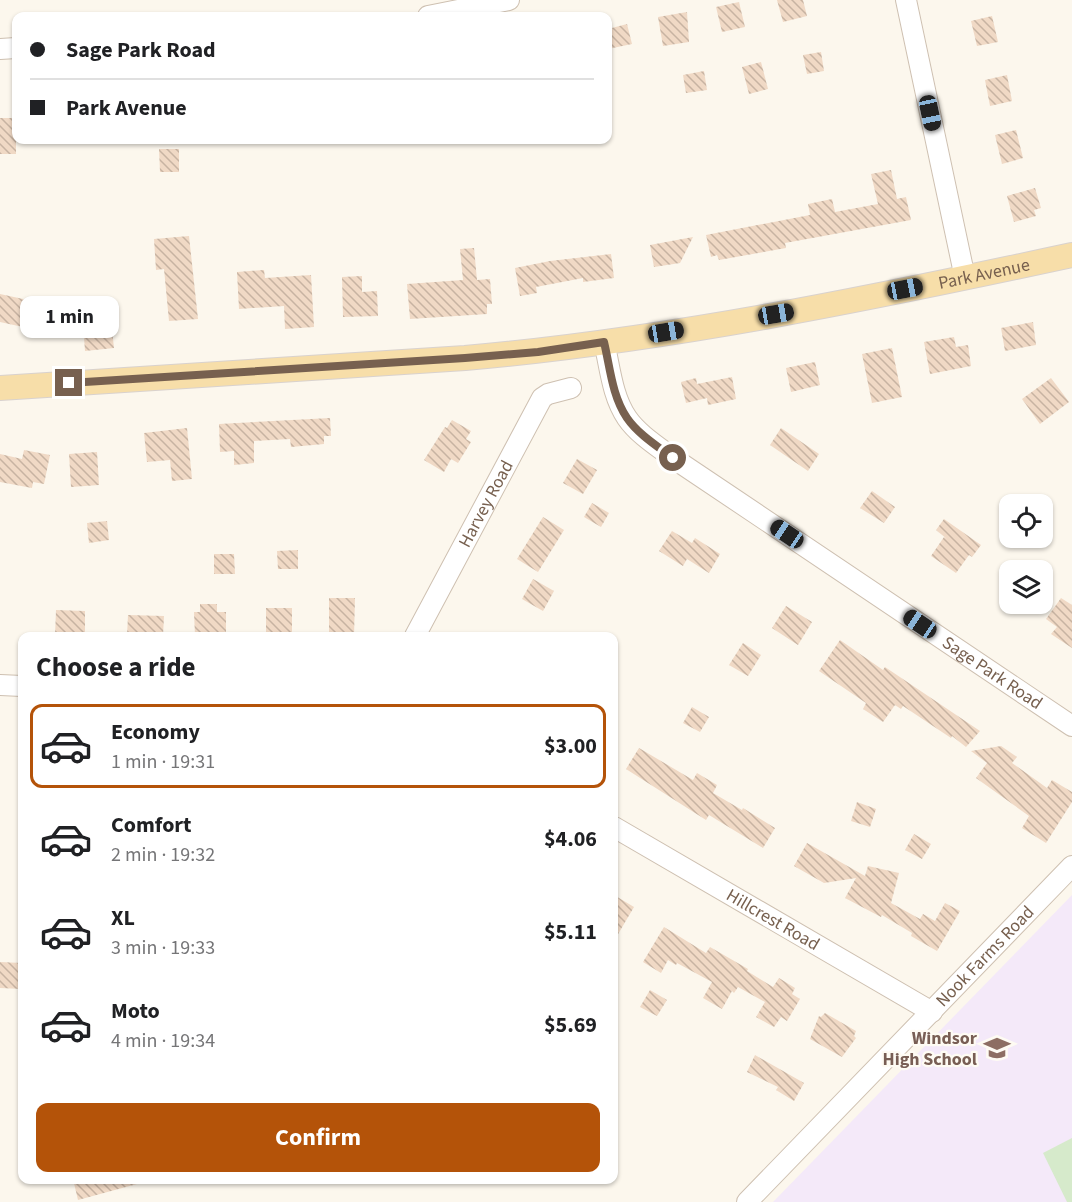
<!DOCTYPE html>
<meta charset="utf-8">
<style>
:root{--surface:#fff;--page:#f2f2f2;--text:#202124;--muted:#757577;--line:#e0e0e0;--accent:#b45309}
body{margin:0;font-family:"Source Sans 3",sans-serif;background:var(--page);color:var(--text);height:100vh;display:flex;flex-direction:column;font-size:22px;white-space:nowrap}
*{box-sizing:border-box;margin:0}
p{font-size:20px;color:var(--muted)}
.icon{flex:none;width:33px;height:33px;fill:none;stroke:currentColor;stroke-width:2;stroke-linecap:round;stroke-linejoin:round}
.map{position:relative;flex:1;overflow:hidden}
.panel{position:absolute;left:18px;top:632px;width:600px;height:552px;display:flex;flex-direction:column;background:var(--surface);border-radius:12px;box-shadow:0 2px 4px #0004}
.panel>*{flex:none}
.top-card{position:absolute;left:12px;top:12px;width:600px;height:132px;border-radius:12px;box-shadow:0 2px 4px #0004;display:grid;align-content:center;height:132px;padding:0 18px;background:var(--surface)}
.tools{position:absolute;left:999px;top:494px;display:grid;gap:12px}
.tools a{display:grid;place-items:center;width:54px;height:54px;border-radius:12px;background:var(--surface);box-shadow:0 2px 4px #0004;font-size:30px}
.end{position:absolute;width:27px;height:27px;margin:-14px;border:8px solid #77604f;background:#fff;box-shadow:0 0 0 3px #fff}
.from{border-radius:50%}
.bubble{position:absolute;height:42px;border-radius:12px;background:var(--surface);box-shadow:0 2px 4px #0004;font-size:20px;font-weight:700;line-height:42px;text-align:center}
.car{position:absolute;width:18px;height:36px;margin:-18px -9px;border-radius:8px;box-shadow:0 0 4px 2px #0007;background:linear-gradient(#222 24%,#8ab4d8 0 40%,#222 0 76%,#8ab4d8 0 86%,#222 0)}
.top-card b{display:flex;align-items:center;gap:21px;height:57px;font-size:22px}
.top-card b+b{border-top:2px solid var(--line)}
.top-card i{width:15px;height:15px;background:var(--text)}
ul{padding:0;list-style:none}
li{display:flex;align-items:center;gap:18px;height:84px;margin:0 12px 9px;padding:0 6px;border:3px solid transparent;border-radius:12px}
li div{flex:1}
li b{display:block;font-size:22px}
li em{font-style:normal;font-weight:700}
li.current{border-color:var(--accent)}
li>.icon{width:54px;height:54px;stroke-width:1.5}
h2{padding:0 18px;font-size:27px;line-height:72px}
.action{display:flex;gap:12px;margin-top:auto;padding:12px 18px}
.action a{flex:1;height:69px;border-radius:12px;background:var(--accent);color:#fff;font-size:24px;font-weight:700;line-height:69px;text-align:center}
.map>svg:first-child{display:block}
</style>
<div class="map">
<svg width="1072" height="1202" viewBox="0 0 1072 1202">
<defs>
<pattern id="building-back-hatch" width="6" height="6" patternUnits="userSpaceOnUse" patternTransform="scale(1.5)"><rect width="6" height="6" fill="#f0d9c5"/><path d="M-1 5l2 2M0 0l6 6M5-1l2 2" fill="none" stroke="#c7b3a2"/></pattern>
</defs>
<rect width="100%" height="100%" fill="#fcf7ed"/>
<path fill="#f4e9f9" d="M 1072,895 L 1072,1202 L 773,1202 Z"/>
<path fill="#d6eacb" d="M 1072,1138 L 1072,1202 L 1067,1202 L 1043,1153 Z"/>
<g fill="url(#building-back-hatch)">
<path d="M 777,0 L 803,0 L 807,16 L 783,22 Z"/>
<path d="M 739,2 L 745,27 L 722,32 L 716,7 Z"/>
<path d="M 687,12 L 689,42 L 663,46 L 658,17 Z"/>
<path d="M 992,16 L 998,42 L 977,46 L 971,21 Z"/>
<path d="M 627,24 L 632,44 L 608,49 L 608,29 Z"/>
<path d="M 821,52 L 824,71 L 807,74 L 803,55 Z"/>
<path d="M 761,62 L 768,89 L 749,94 L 742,67 Z"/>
<path d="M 704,71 L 707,90 L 686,93 L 683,75 Z"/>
<path d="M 1007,75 L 1012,101 L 990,106 L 985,80 Z"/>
<rect x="0" y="118" width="16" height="36"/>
<path d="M 1016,130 L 1023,158 L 1002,164 L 995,135 Z"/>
<path d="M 159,149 L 179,149 L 179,172 L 160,172 Z"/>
<path d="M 891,170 L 897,199 L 906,197 L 911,220 L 785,243 L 786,248 L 719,260 L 717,255 L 711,257 L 706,235 L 810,215 L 808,204 L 832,199 L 835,212 L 878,204 L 871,174 Z"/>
<path d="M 1035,188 L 1041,208 L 1034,210 L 1036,216 L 1014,222 L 1007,196 Z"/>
<path d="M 189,236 L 198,319 L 169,321 L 164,269 L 156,270 L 154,239 Z"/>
<path d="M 693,237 L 680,263 L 654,267 L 650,245 Z"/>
<path d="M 474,248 L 477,280 L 490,279 L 492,304 L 487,304 L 487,314 L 410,319 L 407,284 L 463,280 L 460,249 Z"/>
<path d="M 611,254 L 614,278 L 583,282 L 583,278 L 536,287 L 537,293 L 520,296 L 515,268 L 550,261 Z"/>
<path d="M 264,270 L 265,278 L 311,275 L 314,327 L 285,329 L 284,306 L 239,309 L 237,272 Z"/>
<path d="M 362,276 L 362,292 L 377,291 L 378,316 L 343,317 L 342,277 Z"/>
<path d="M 0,294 L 37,302 L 32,329 L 0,322 Z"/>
<path d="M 111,321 L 114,348 L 85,351 L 83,324 Z"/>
<path d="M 1033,322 L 1036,345 L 1005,351 L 1001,328 Z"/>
<path d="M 954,337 L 956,347 L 968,345 L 971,366 L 930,374 L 924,342 Z"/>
<path d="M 892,348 L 902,397 L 872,403 L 862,354 Z"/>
<path d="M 815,362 L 820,385 L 791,392 L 786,368 Z"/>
<path d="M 732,377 L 736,399 L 708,405 L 707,398 L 686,403 L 681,382 L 696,378 L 697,384 Z"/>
<path d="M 1051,378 L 1069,402 L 1040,424 L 1022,399 Z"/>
<path d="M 330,418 L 331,436 L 324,436 L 324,444 L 291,447 L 290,439 L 254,441 L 254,463 L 234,465 L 234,451 L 220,452 L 219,424 Z"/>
<path d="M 452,420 L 471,431 L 466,439 L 471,442 L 458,463 L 451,459 L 444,472 L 424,460 L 445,427 L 447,428 Z"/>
<path d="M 187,428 L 192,479 L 172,481 L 170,460 L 147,462 L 144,433 Z"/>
<path d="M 781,428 L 819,454 L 808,471 L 770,445 Z"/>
<path d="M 24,450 L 50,455 L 44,484 L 33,482 L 32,488 L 0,482 L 0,454 L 22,459 Z"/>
<path d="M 97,452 L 99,485 L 71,487 L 69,454 Z"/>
<path d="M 577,459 L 597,470 L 583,494 L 563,483 Z"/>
<path d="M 872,491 L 895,507 L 884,523 L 860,508 Z"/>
<path d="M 592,503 L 609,513 L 601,527 L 584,517 Z"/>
<path d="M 543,517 L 564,530 L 538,572 L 517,559 Z"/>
<path d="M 944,519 L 981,545 L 972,557 L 969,555 L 956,573 L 931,556 L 944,537 L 947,539 L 936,530 Z"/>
<path d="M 107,521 L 109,540 L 89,543 L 87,523 Z"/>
<path d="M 672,531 L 692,543 L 695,538 L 720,554 L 709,573 L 687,559 L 683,566 L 659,551 Z"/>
<path d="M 298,550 L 298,569 L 278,569 L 277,551 Z"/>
<path d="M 214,554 L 234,554 L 235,574 L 214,574 Z"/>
<path d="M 533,579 L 554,591 L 543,611 L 522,599 Z"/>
<path d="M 329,598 L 355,598 L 354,636 L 329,636 Z"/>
<path d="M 1061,598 L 1072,605 L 1072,648 L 1051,634 L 1057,627 L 1046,619 Z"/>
<path d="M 200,604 L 217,604 L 217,612 L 226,612 L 226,636 L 195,636 L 194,612 L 200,612 Z"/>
<path d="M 786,606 L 812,622 L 798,645 L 772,628 Z"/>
<rect x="266" y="608" width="26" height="28"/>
<path d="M 56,610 L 85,611 L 85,636 L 55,636 Z"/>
<path d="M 128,615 L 164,616 L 163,636 L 127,636 Z"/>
<path d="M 840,640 L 883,670 L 885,667 L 980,731 L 966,747 L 952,736 L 951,738 L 903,706 L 901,709 L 895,705 L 883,722 L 863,709 L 866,703 L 819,671 Z"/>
<path d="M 743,643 L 761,655 L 748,676 L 729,665 Z"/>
<path d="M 692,707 L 709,717 L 700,732 L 683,723 Z"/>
<path d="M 1001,746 L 1017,757 L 1012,763 L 1047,788 L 1052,780 L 1072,792 L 1072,802 L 1046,843 L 1022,828 L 1029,816 L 976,778 L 987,763 L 971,751 Z"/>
<path d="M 639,748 L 693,780 L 697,773 L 717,785 L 713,793 L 742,810 L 743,808 L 775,828 L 763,848 L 709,815 L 706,820 L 626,769 Z"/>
<path d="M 857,802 L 876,809 L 870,827 L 851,821 Z"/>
<path d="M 914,834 L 931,844 L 922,859 L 905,850 Z"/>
<path d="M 807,843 L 865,876 L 868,866 L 899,873 L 891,903 L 920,919 L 923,914 L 935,921 L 945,903 L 960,911 L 937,951 L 911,936 L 912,933 L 882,915 L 881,917 L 845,898 L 856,878 L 824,883 L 794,866 Z"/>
<path d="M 614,895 L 634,907 L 614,941 Z"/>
<path d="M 664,927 L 706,953 L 710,947 L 748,969 L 747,971 L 773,987 L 779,978 L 795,988 L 792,994 L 800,999 L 787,1021 L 781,1017 L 774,1027 L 756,1017 L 765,1002 L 738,987 L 734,993 L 732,991 L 722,1009 L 703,998 L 712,982 L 677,963 L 676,965 L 668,960 L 661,973 L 643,962 Z"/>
<path d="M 0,962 L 22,963 L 22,989 L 0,988 Z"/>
<path d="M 650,990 L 667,1000 L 657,1016 L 640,1007 Z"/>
<path d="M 825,1013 L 856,1031 L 854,1036 L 856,1038 L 842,1057 L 810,1039 L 819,1016 L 821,1017 Z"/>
<path d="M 755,1055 L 804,1083 L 794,1101 L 776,1090 L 778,1087 L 747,1072 Z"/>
<path d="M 73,1179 L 137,1179 L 137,1184 L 78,1200 Z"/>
</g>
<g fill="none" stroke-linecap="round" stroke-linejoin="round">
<g stroke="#cec0b1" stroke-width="22">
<g id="minor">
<path d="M 906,0 L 965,278"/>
<path d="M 428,16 L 509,0"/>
<path d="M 0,49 L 16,48"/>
<path id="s1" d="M 604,342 C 610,367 612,396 627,418 C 638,434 657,446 673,458 L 1072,726"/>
<path id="s2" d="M 415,636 L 542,398 L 548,394 L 571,388"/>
<path d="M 0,685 L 22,686"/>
<path id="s3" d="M 614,827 L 932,1012"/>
<path id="s4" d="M 747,1202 L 1072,866"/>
</g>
</g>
<g stroke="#d9d2ce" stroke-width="26">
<g id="major">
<path id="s5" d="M 0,388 L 465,358 C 669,340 872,298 1072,255"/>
</g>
</g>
<use href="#minor" stroke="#fff" stroke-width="20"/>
<use href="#major" stroke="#f7dea9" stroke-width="24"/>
</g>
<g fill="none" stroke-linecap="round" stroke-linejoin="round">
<path stroke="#77604f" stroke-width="8" d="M 69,383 L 465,358 L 538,352 L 604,342 C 610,367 612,396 627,418 C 638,434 657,446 673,458"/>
</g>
<defs>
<g id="school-bare" transform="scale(2.07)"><path d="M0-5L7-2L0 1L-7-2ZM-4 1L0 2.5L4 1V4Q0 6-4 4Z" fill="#8d6e63" stroke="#fefbf3" stroke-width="2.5" paint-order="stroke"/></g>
</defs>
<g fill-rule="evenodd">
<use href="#school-bare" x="997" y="1048"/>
</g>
<g text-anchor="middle" stroke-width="4.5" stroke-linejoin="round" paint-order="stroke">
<g font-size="18" fill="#77604f" stroke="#fefbf3">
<text dy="6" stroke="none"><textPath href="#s5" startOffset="992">Park Avenue</textPath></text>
<text dy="6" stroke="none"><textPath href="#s2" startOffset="150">Harvey Road</textPath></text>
<text dy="6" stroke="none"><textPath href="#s1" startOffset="526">Sage Park Road</textPath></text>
<text dy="6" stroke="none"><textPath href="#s3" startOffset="184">Hillcrest Road</textPath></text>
<text dy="6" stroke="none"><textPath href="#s4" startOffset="342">Nook Farms Road</textPath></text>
</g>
<g font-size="18" font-weight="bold" fill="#785e54" stroke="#fefbf3" text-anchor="end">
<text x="977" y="1044">Windsor<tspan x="977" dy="21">High School</tspan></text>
</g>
</g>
</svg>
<div class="tools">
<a><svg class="icon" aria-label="locate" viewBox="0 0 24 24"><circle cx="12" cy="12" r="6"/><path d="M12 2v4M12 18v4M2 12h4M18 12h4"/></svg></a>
<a><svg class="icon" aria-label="layers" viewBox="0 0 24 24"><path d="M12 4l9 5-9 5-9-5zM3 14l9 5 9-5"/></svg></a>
</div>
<i class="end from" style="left:673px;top:458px"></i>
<i class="end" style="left:69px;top:383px"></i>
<div class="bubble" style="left:20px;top:296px;width:99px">1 min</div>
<i class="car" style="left:930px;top:113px;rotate:168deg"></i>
<i class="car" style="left:905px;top:289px;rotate:79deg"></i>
<i class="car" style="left:776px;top:314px;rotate:80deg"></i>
<i class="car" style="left:666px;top:332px;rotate:81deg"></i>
<i class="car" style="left:787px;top:534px;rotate:304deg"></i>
<i class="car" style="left:920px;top:624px;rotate:304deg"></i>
<div class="top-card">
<b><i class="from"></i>Sage Park Road</b>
<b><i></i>Park Avenue</b>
</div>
<section class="panel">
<h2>Choose a ride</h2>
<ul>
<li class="current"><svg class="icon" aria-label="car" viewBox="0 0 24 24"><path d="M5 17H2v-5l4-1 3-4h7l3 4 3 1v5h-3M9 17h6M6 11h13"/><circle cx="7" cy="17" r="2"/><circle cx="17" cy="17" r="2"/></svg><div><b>Economy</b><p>1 min · 19:31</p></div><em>$3.00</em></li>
<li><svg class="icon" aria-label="car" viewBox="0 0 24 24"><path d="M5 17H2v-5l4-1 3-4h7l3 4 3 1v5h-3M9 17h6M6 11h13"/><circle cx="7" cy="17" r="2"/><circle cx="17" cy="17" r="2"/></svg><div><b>Comfort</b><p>2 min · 19:32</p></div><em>$4.06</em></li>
<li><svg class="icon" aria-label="car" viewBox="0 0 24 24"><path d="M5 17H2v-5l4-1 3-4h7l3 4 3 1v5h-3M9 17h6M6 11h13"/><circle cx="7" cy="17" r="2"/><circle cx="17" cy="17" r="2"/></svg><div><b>XL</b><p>3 min · 19:33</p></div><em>$5.11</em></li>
<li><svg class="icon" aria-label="car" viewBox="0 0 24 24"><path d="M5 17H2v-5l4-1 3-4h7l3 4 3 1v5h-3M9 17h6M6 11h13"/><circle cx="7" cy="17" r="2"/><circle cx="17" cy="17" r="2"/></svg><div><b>Moto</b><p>4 min · 19:34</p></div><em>$5.69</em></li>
</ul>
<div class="action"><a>Confirm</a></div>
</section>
</div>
